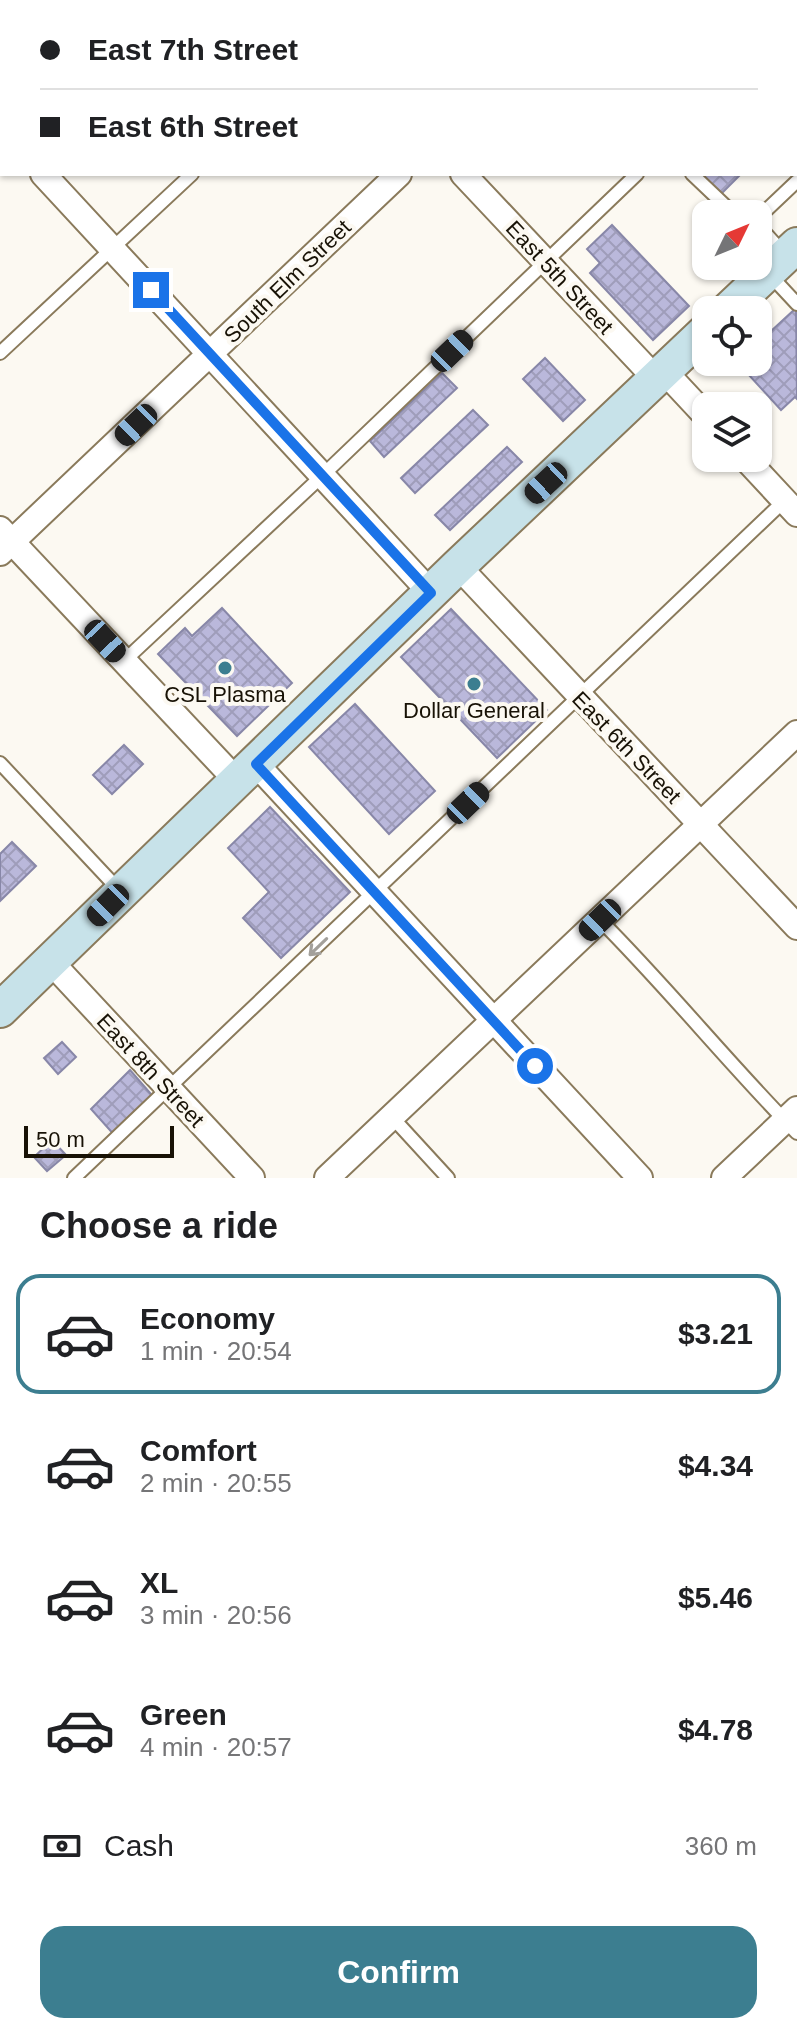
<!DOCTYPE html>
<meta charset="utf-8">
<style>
:root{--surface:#fff;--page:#f6f6f6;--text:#202124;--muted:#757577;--line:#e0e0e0;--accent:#3c7e90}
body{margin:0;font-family:Helvetica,sans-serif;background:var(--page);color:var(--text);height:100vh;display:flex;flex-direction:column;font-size:30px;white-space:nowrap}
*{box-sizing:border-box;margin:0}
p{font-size:26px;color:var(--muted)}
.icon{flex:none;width:44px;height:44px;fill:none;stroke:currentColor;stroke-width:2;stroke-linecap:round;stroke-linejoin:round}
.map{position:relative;height:1178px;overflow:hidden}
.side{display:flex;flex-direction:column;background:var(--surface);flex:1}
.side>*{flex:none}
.hud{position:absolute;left:0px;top:0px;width:798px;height:176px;box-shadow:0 2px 6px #0004;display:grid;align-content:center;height:176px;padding:0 40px;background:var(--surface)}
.needle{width:52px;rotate:47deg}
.tools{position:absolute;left:692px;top:200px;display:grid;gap:16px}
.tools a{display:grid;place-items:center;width:80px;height:80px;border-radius:16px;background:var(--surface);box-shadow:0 2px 6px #0004;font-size:40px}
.scale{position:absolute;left:24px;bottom:20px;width:150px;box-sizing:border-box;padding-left:8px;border:4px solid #181206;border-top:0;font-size:22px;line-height:28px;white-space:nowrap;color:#181206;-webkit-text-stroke:6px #fcf9f2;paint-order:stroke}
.end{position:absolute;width:36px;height:36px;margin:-18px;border:10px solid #1a73e8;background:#fff;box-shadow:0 0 0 4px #fff}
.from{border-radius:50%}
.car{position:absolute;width:24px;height:48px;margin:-24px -12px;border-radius:10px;box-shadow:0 0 6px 2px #0007;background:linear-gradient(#222 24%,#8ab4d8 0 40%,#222 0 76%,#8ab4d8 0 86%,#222 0)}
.hud b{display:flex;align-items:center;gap:28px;height:76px;font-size:30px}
.hud b+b{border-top:2px solid var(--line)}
.hud i{width:20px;height:20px;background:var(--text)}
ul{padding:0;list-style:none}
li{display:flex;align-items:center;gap:24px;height:120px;margin:0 16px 12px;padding:0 24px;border:4px solid transparent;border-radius:24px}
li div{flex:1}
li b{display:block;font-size:30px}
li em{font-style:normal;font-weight:700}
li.on{border-color:var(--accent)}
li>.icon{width:72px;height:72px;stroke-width:1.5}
h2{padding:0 40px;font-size:36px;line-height:96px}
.pay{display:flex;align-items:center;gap:20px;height:88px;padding:0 40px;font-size:30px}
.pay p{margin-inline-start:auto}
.action{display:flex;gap:16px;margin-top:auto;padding:16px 40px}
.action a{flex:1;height:92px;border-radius:24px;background:var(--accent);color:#fff;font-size:32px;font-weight:700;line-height:92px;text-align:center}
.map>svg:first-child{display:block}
</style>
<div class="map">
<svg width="797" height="1178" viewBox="0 0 797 1178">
<defs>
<pattern id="building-cross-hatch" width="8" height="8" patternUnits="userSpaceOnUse" patternTransform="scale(2)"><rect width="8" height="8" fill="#bab8db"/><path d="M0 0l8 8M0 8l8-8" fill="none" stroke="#9f9dba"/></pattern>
</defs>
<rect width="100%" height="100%" fill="#fcf9f2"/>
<g fill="url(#building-cross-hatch)" stroke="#8887a8" stroke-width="2">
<path d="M 697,174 L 741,174 L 719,196 Z"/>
<path d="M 612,225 L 689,306 L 653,340 L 590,273 L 600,263 L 587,249 Z"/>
<path d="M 796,308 L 797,399 L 795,397 L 781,410 L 737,362 L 758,362 L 758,343 Z"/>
<path d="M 545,358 L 585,400 L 563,421 L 523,379 Z"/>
<path d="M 442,373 L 457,388 L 384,457 L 370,441 Z"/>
<path d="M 473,410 L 488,425 L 415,493 L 401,478 Z"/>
<path d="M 507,447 L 522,462 L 450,530 L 435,515 Z"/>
<path d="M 222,608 L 292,683 L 237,736 L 158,654 L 185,628 L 192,636 Z"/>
<path d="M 451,609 L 547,710 L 497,758 L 401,657 Z"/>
<path d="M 355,704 L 435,791 L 389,834 L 309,747 Z"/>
<path d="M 124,745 L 143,764 L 112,794 L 93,775 Z"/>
<path d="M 270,807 L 350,892 L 281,958 L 243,918 L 269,892 L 228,848 Z"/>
<path d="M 12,842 L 36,866 L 0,901 L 0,854 Z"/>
<path d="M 62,1042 L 76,1057 L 58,1074 L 44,1058 Z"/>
<path d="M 130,1070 L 157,1101 L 117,1138 L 91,1109 Z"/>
<path d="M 52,1140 L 66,1155 L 47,1171 L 34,1157 Z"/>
</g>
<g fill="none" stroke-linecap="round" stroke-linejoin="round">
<g stroke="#8a7a5b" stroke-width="16">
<g id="service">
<path d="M 74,0 L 76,2"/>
<path d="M 512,0 L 514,2"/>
<path d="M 378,2 L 381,0"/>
<path d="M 796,164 L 797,165"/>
<path d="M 692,174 L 734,214"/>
<path d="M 758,218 L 797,181"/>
<path d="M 758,225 L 785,255"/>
<path d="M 770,275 L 797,304"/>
<path d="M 0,353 L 192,174"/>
<path d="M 124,661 L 323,475 L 637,174"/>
<path d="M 0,763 L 119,890"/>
<path d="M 600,920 C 668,988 729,1064 797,1133"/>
<path d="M 392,1117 L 448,1178"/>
<path d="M 74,1178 L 785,500"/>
</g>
</g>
<g stroke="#8a7a5b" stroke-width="28">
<g id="minor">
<path d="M 299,0 L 301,2"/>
<path d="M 166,2 L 168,0"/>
<path d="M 580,2 L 582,0"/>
<path d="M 796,39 L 797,38"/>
<path d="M 0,128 L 2,130"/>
<path d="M 0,160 L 2,158"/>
<path d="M 43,174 L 431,593"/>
<path d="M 463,174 L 656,379"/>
<path d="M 664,371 L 706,416"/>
<path d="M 745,458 L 797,514"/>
<path d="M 0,529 L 237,781"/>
<path d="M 0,553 L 399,174"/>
<path d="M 458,566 L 797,927"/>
<path d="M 256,764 L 640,1178"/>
<path d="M 50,961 L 252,1178"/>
<path d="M 327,1178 L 797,733"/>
<path d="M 724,1178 L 797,1109"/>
</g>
</g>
<g stroke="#8a7a5b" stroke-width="34">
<g id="tertiary">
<path d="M 719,0 L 721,2"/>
<path d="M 796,83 L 797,84"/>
</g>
</g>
<g stroke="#8a7a5b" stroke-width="38">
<g id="secondary">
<path d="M 728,310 L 797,245"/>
<path d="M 0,1010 L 458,566 L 706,331"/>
</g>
</g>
<use href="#service" stroke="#fff" stroke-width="12"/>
<use href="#minor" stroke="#fff" stroke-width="24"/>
<use href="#tertiary" stroke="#fff" stroke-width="30"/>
<use href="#secondary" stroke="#c7e2e9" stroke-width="34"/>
</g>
<defs><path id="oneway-shaft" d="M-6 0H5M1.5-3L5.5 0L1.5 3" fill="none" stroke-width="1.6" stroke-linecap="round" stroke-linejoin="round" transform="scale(2)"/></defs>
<use stroke="#a3a09b" href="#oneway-shaft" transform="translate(318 947) rotate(136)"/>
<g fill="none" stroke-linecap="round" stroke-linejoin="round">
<path stroke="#1a73e8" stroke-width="10" d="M 151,290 L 431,593 L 256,764 L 535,1066"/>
</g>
<g fill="#3c7e90" stroke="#fcf9f2" stroke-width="3">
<circle cx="225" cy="668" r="8"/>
<circle cx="474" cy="684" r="8"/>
</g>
<g text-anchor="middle" stroke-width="8" stroke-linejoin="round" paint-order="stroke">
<g font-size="22" fill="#181206" stroke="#fcf9f2">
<text transform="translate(560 277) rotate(47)" y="8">East 5th Street</text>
<text transform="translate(287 281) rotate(-44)" y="8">South Elm Street</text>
<text transform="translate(627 747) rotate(46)" y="8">East 6th Street</text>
<text transform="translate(151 1070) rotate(47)" y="8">East 8th Street</text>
</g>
<g font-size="22" fill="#181206" stroke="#fcf9f2">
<text x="225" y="702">CSL Plasma</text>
<text x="474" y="718">Dollar General</text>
</g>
</g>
</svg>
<div class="tools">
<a><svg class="needle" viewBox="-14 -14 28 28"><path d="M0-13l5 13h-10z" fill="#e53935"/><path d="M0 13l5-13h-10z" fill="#757577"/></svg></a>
<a><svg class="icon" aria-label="locate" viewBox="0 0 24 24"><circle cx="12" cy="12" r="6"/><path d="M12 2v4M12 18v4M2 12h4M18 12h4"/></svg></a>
<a><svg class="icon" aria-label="layers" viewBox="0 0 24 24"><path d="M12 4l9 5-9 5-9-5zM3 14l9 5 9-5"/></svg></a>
</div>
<div class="scale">50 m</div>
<i class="end from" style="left:535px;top:1066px"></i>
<i class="end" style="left:151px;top:290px"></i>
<i class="car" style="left:452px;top:351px;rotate:46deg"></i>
<i class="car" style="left:136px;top:425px;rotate:226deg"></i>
<i class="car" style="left:546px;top:483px;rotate:227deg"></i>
<i class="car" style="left:105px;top:641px;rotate:137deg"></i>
<i class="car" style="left:468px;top:803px;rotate:46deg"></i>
<i class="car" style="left:108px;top:905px;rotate:225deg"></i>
<i class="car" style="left:600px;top:920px;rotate:226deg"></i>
<div class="hud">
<b><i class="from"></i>East 7th Street</b>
<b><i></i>East 6th Street</b>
</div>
</div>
<section class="side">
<h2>Choose a ride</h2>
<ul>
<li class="on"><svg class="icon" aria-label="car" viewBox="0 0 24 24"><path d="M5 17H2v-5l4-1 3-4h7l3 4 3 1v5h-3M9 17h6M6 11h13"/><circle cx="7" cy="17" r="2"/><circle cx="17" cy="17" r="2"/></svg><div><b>Economy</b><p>1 min · 20:54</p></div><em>$3.21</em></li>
<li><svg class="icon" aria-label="car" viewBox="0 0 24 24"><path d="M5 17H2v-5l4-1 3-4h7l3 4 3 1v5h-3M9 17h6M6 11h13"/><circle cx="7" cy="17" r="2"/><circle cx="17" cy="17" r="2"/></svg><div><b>Comfort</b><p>2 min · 20:55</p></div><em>$4.34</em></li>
<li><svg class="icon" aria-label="car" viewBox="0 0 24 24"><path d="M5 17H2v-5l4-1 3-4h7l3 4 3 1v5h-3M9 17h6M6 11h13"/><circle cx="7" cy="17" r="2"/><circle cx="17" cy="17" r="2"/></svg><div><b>XL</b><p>3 min · 20:56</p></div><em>$5.46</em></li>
<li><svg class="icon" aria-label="car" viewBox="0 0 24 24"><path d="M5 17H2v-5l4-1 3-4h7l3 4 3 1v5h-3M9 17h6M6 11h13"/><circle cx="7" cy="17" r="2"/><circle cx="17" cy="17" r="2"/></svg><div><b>Green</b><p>4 min · 20:57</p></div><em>$4.78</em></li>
</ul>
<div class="pay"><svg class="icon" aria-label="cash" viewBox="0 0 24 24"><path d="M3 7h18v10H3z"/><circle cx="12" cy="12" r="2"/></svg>Cash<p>360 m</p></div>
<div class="action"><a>Confirm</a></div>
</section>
